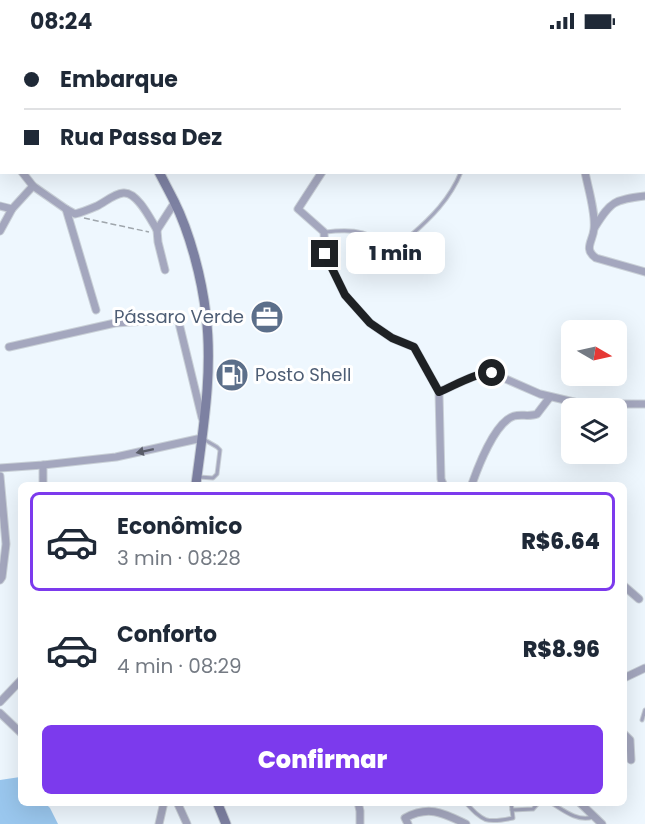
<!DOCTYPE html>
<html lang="pt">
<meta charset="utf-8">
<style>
:root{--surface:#fff;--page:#f2f2f3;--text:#1f2937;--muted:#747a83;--line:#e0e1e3;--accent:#7c3aed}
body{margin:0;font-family:Poppins,sans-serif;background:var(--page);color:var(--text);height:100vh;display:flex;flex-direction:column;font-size:22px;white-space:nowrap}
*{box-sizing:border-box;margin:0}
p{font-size:20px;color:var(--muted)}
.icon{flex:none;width:33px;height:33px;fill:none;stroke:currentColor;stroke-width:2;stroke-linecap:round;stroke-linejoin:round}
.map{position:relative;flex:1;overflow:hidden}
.side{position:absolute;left:18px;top:440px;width:609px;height:324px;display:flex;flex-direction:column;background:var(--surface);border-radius:9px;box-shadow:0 6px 24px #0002}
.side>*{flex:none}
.hud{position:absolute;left:0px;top:0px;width:645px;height:132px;box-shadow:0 6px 24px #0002;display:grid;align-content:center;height:132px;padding:0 24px;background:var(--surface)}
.needle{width:39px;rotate:99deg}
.controls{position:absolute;left:561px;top:278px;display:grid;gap:12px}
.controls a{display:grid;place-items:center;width:66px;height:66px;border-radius:9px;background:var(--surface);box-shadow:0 6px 24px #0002;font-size:30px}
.end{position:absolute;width:27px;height:27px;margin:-14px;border:8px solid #1e2124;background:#fff;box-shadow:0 0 0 3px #fff}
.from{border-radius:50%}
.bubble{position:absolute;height:42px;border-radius:9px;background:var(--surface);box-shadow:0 6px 24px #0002;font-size:20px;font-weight:800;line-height:42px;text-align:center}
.hud b{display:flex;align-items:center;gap:21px;height:57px;font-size:22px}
.hud b+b{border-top:2px solid var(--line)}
.hud i{width:15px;height:15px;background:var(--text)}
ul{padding:10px 0 0;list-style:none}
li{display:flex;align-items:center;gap:18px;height:99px;margin:0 12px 9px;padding:0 12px;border:3px solid transparent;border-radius:9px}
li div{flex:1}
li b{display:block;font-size:22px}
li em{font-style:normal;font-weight:800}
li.selected{border-color:var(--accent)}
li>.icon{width:54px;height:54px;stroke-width:1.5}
.cta{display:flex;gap:12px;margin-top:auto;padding:12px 24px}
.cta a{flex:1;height:69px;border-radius:9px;background:var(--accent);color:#fff;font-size:24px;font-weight:800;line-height:69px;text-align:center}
.status{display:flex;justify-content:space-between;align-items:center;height:42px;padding:0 30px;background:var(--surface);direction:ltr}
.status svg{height:16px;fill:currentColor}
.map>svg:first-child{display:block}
</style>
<div class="status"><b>08:24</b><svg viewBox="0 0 49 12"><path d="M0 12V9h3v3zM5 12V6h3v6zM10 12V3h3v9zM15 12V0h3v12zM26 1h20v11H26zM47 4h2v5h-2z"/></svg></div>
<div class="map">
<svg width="645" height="782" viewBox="0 0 645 782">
<rect width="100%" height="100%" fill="#eef7fe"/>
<path fill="#9ac7ee" d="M 20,735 L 21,760 L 45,761 L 50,766 L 58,782 L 0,782 L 0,738 Z"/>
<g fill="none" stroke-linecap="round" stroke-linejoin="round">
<g stroke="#c9d0d7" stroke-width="5">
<g id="service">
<path d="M 326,190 C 341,188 363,187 375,197 C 381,201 384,207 391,209 C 398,206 404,200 410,194 C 431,176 450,157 461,130"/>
<path d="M 199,435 L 213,436 L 217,432 L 220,408 L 217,405 L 205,398"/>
<path d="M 642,678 L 645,668"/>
<path d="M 465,760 C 483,779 485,782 513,776 L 511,760"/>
<path d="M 550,760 C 563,768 577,780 593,775"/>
<path d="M 512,768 L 533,767 L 539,760"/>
</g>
</g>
<g stroke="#c9d0d7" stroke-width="9">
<g id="minor">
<path d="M 331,0 L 331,2"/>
<path d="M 260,2 L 265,0"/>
<path d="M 644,73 L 645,73"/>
<path d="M 0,116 L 2,117"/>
<path d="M 322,130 L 298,167 L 324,190 L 325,212 L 345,253 L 370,281 L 392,296 L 414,305 L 439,350 L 441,437 L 443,442"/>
<path d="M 585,130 C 588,146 596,171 594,187 C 593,199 583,207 596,216 L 645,230"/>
<path d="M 33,144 L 66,167 L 75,172 C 83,170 90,167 97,164 C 105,160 114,152 123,151 C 137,149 151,178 157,188"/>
<path d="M 0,164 L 12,167"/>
<path d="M 66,167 L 96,268"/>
<path d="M 595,185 C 611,159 614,158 645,154"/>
<path d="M 0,189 L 12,167 L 33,144 L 22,130"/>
<path d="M 165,228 L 158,200 L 157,188 L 175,160"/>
<path d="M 9,305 L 115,281 L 178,277 L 202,376"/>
<path d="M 439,350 C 456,343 474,331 492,331 L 540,352 L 582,362 L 645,362"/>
<path d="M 43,423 L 43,442"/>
<path d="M 0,426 L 43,423 L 116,415 L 202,396"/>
<path d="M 0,434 L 6,502 L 2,535 L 0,538"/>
<path d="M 472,442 C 478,425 495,380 514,374 C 521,372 530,375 537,372 L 550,355"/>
<path d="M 624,544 L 639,557"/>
<path d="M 624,636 L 645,626"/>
<path d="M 0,660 L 21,638"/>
<path d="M 0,671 L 21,691"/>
<path d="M 624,692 L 630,698 L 631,718"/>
<path d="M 177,760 L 187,782"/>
<path d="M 358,760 L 360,769 L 360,782"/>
<path d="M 579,760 L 602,782"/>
<path d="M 159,782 L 164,760"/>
<path d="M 408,782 L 405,776 C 429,763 443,771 466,782"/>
</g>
</g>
<g stroke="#c9d0d7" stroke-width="11">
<g id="secondary">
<path d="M 75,0 L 76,2"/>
<path d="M 159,130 C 164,140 169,149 174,159 C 190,191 202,237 206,273 C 213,330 203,387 196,442"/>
<path d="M 217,760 L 226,782"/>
</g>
</g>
<path stroke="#9fa6ac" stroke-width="1.5" stroke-dasharray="6 3" stroke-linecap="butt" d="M 84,176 L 149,190"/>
<use href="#service" stroke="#a4a7be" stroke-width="3"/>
<use href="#minor" stroke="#a4a7be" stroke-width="7"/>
<use href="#secondary" stroke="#7d81a2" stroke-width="9"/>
</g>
<defs><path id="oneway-solid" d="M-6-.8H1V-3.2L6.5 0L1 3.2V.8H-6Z" transform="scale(1.5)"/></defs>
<use fill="#5a5d69" href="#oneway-solid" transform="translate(145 409) rotate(168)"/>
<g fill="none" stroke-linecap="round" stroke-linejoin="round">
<path stroke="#1e2124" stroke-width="8" d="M 325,212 L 345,253 L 370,281 L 392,296 L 414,305 L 439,350 C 456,343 474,331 492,331"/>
</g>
<defs>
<g id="office-disc" transform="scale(1.725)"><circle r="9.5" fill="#5c6f8a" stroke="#fff"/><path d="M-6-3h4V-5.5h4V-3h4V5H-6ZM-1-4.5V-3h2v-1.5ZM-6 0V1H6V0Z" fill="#fff"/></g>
<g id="fuel-disc" transform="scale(1.725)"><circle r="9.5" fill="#5c6f8a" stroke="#fff"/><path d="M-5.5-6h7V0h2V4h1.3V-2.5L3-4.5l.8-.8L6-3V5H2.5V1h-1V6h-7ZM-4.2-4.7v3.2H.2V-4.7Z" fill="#fff"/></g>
</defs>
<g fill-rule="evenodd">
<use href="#office-disc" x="267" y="275"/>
<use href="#fuel-disc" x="232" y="333"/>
</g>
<g text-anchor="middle" stroke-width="6" stroke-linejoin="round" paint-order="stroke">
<g font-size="18" fill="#4e5e75" stroke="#fff" text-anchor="end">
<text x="244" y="281">Pássaro Verde</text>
<text x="255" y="339" text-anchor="start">Posto Shell</text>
</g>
</g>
</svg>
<div class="controls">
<a><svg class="needle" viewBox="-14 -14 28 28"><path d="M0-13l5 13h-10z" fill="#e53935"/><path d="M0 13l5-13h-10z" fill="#747a83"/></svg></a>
<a><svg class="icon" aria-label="layers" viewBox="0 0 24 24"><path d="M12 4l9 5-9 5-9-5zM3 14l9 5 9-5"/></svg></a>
</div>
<i class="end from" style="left:492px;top:331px"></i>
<i class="end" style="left:325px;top:212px"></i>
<div class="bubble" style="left:346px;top:190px;width:99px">1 min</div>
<div class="hud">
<b><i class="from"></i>Embarque</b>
<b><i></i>Rua Passa Dez</b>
</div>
<section class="side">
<ul>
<li class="selected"><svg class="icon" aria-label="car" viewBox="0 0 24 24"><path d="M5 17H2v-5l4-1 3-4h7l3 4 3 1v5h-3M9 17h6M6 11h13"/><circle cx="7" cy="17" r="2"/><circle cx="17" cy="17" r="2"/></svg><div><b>Econômico</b><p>3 min · 08:28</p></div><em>R$6.64</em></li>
<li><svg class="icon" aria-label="car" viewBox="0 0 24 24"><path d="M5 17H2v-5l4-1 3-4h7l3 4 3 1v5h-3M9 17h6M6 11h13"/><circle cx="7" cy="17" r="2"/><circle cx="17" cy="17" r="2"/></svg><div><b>Conforto</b><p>4 min · 08:29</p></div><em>R$8.96</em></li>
</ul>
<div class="cta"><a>Confirmar</a></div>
</section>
</div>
